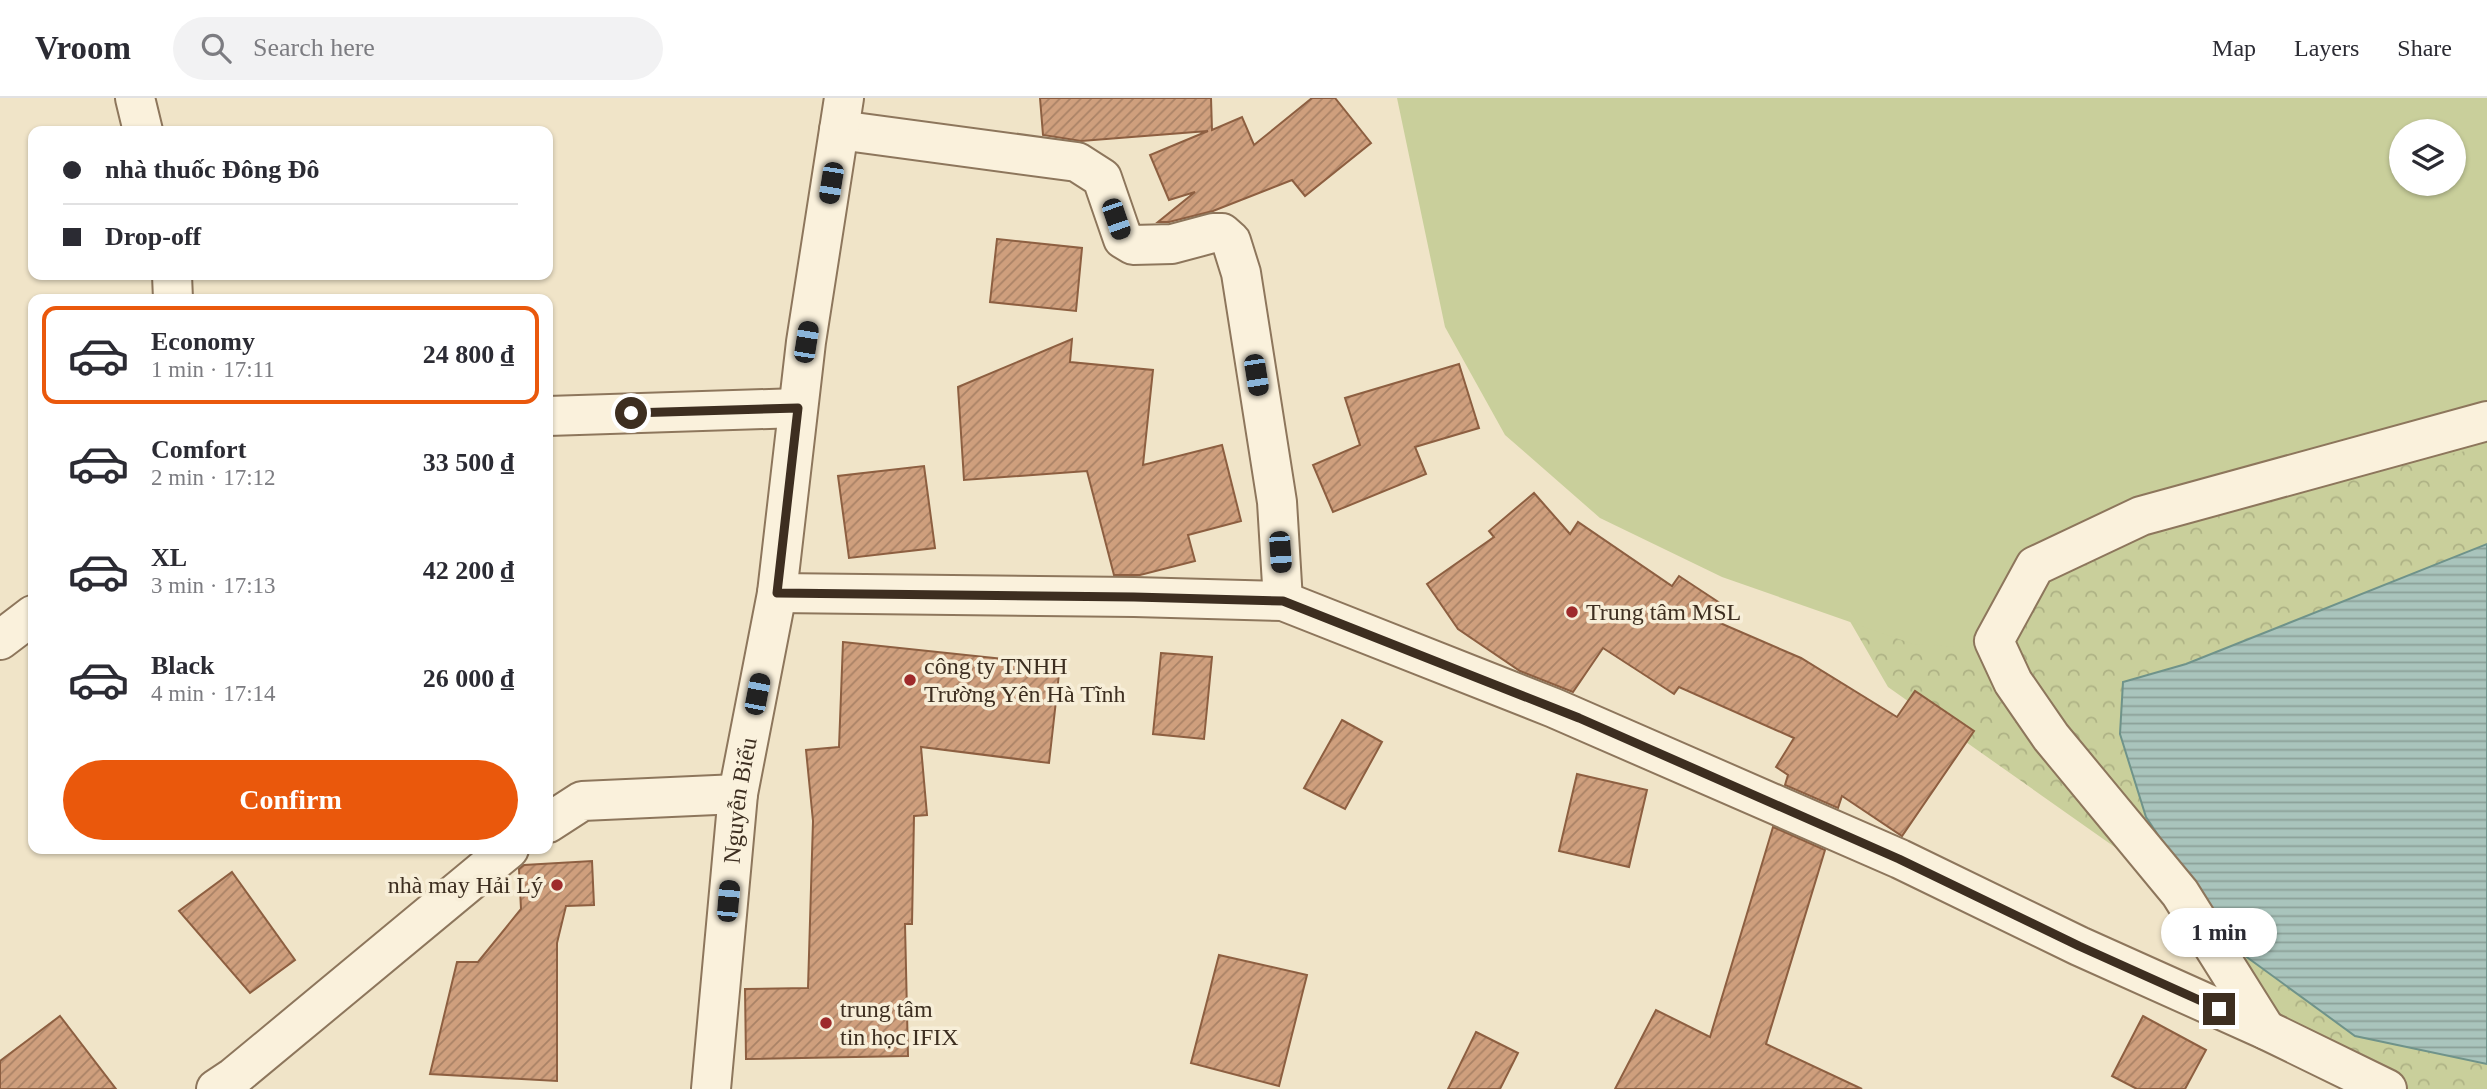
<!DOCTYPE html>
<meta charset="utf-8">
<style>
:root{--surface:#fff;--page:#f2f2f3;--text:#2b2b33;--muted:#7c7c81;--line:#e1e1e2;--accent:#ea580c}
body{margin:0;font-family:"Times New Roman",serif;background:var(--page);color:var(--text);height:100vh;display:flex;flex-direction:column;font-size:26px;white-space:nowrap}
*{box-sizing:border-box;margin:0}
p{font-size:23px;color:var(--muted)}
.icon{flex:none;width:38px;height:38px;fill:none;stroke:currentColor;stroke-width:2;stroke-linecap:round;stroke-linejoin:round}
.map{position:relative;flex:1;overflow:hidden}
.drawer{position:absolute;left:28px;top:196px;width:525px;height:560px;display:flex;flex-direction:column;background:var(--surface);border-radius:14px;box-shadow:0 2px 5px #0004}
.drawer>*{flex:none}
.top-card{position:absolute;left:28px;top:28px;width:525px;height:154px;border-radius:14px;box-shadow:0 2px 5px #0004;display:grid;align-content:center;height:154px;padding:0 35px;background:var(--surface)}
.tools{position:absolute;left:2389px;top:21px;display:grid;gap:14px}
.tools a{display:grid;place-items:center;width:77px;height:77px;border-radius:50%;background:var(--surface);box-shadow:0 2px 5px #0004;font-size:35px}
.end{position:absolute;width:32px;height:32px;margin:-16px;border:9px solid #3d2e20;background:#fff;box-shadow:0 0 0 4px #fff}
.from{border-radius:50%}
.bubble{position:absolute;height:49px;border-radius:24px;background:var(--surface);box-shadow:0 2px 5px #0004;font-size:23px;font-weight:700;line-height:49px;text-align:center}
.car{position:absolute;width:21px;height:42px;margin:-21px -10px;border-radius:9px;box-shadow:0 0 5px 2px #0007;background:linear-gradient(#222 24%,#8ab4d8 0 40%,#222 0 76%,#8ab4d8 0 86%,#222 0)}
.top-card b{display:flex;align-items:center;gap:24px;height:66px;font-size:26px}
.top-card b+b{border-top:2px solid var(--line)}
.top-card i{width:18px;height:18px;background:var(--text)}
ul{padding:12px 0 0;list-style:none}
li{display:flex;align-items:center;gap:21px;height:98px;margin:0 14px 10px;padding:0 21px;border:4px solid transparent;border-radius:14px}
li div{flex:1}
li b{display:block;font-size:26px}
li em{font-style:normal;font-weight:700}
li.selected{border-color:var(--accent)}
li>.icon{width:63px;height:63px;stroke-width:1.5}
.cta{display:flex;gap:14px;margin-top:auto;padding:14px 35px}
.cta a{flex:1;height:80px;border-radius:42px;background:var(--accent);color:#fff;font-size:28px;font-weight:700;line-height:80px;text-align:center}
header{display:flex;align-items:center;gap:42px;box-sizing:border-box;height:98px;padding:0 35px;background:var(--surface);border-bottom:2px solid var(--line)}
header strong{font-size:33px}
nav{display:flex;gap:38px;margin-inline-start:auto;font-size:24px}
.search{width:490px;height:63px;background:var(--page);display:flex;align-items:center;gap:18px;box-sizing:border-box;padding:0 24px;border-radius:38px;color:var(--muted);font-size:26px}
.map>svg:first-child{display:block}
</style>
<header>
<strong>Vroom</strong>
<div class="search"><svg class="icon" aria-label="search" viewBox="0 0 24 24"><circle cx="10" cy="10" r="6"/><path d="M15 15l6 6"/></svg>Search here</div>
<nav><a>Map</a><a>Layers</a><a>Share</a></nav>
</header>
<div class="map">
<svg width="2487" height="991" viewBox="0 0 2487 991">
<defs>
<pattern id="park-crowns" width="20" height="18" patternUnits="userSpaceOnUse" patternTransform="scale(1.75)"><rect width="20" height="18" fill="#c9cf9b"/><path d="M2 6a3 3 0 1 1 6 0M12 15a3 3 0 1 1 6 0" fill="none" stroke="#aeb285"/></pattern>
<pattern id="water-rules" width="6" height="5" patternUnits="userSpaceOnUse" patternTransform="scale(1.75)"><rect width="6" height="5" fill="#a9c4bc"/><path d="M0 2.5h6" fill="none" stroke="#8ba098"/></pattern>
<pattern id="building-hatch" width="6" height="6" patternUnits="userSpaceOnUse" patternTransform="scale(1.75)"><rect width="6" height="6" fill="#cf9f7d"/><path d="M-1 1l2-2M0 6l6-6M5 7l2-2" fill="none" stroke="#a98266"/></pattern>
</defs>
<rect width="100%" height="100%" fill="#f0e4c8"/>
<path fill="url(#park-crowns)" d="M 2487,284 L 2487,991 L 2401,991 L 2299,948 L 2143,769 L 1888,589 L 1833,494 Z"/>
<path fill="#c9cf9b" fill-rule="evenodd" d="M 1397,0 L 2487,0 L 2487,348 L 2335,383 L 1999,485 L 1975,550 L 1913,546 L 1722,479 L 1600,420 L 1505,337 L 1445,229 ZM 2401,33 L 2454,33 L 2454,86 L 2401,86 Z"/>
<path fill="url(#water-rules)" stroke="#6f938a" stroke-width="2" d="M 2487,446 L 2487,966 L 2355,938 L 2233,849 L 2146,719 L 2120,636 L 2123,584 L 2186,566 Z"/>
<g fill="url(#building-hatch)" stroke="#8d5f41" stroke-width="2">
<path d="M 1040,0 L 1211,0 L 1212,32 L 1242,19 L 1254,47 L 1312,0 L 1335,0 L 1371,45 L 1305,98 L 1292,82 L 1213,113 L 1169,124 L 1158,124 L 1195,94 L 1169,102 L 1150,57 L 1208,33 L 1081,43 L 1043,37 Z"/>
<path d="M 997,141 L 1082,150 L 1076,213 L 990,204 Z"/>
<path d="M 1072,241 L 1070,264 L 1153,272 L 1143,367 L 1222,347 L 1241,423 L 1188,437 L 1195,463 L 1140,477 L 1114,477 L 1087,373 L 964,382 L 958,289 Z"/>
<path d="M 1459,266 L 1479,330 L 1415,349 L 1426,376 L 1333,414 L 1313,367 L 1360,347 L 1345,300 Z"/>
<path d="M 924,368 L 935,450 L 849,460 L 838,378 Z"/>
<path d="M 1534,395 L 1570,436 L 1578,424 L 1672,488 L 1679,478 L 1729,511 L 1720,525 L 1801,560 L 1897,619 L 1915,593 L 1974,633 L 1902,738 L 1842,698 L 1838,710 L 1785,687 L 1788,677 L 1776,669 L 1794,640 L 1679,589 L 1674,596 L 1603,550 L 1573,594 L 1520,573 L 1458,531 L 1427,486 L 1494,439 L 1489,433 Z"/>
<path d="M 843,544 L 1060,567 L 1049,665 L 921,649 L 927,717 L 914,718 L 912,826 L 905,826 L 908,958 L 746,961 L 745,891 L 808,890 L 813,723 L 806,652 L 839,649 Z"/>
<path d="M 1161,555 L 1212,559 L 1204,641 L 1153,636 Z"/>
<path d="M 1342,622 L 1382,644 L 1345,711 L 1304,690 Z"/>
<path d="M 1577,676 L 1647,692 L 1629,769 L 1559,753 Z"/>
<path d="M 1773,729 L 1825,752 L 1766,946 L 1862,991 L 1615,991 L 1656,912 L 1710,939 Z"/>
<path d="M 592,763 L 594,807 L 566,808 L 557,845 L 557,983 L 430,976 L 457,864 L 478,864 L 521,811 L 519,771 L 524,767 Z"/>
<path d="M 232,774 L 295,862 L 250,895 L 179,813 Z"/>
<path d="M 1219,857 L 1307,877 L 1279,988 L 1191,965 Z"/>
<path d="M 60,918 L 116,991 L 0,991 L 0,963 Z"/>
<path d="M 2143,918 L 2206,952 L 2185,991 L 2137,991 L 2112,978 Z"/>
<path d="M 1476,934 L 1518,955 L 1500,991 L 1448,991 Z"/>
</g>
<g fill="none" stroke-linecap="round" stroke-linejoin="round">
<g stroke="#8d765c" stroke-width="42">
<g id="minor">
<path d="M 135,0 L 143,33"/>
<path d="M 839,32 L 1077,64 L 1102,80 L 1123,141 L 1133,147 L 1172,146 L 1213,135 L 1222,135 L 1231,143 L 1241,175 L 1277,404 L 1283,503"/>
<path d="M 172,177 L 173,201"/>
<path d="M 548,318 L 798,310"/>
<path d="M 777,495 L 1134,499 L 1283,503 L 1554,610 L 1900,761 L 2079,848 L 2266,932 L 2387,991"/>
<path d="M 0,542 L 33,517"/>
<path d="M 548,725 L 582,703 L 738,696"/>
<path d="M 2266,932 L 2180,795 L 2051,639 L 2013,584 L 1994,543 L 2035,468 L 2141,418 L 2487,323"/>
<path d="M 216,991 L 234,979 L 509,751"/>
</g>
</g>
<g stroke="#8d765c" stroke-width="42">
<g id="tertiary">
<path id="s1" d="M 711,991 L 738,696 L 777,495 L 806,244 L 844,0"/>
</g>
</g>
<use href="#minor" stroke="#faf1dc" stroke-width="38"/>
<use href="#tertiary" stroke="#faf1dc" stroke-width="38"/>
</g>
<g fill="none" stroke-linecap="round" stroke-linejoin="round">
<path stroke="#3d2e20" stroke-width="9" d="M 631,315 L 798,310 L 777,495 L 1134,499 L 1283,503 L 1579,620 L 1899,761 L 2079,848 L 2219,911"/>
</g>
<g fill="#9e2a2b" stroke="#f7eed8" stroke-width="2.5">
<circle cx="1572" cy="514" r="7"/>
<circle cx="910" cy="582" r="7"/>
<circle cx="557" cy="787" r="7"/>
<circle cx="826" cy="925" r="7"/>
</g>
<g text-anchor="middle" stroke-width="7" stroke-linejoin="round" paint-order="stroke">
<g font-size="24" fill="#3d2e20" stroke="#f7eed8" text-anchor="start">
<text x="1586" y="522">Trung tâm MSL</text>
<text x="924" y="576">công ty TNHH<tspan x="924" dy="28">Trường Yên Hà Tĩnh</tspan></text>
<text x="543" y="795" text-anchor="end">nhà may Hải Lý</text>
<text x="840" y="919">trung tâm<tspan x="840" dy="28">tin học IFIX</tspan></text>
</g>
<g font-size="24" fill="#3d2e20" stroke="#f7eed8">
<text dy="8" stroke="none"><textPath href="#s1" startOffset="290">Nguyễn Biểu</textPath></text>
</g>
</g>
</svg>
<div class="tools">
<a><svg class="icon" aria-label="layers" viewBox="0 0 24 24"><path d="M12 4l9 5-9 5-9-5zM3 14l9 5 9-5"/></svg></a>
</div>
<i class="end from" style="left:631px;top:315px"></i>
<i class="end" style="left:2219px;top:911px"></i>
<div class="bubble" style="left:2161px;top:810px;width:116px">1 min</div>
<i class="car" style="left:831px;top:85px;rotate:189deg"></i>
<i class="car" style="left:1116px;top:121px;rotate:161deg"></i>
<i class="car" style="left:806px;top:244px;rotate:9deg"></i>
<i class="car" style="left:1256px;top:277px;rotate:171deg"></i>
<i class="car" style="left:1280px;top:454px;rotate:176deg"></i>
<i class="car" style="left:757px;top:596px;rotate:11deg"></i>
<i class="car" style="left:728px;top:803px;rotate:5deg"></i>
<div class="top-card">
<b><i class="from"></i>nhà thuốc Đông Đô</b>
<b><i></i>Drop-off</b>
</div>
<section class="drawer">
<ul>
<li class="selected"><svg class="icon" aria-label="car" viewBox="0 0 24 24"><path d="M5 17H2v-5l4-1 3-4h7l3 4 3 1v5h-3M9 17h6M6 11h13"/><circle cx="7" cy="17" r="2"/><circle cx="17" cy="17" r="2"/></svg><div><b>Economy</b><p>1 min · 17:11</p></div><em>24 800 ₫</em></li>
<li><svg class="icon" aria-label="car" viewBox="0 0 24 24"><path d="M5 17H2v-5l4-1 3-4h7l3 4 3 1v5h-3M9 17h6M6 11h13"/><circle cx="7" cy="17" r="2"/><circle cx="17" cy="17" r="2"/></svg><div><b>Comfort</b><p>2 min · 17:12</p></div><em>33 500 ₫</em></li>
<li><svg class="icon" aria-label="car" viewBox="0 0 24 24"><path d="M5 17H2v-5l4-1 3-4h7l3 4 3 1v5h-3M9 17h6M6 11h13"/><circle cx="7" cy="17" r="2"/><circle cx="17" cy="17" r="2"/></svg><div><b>XL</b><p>3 min · 17:13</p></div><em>42 200 ₫</em></li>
<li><svg class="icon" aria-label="car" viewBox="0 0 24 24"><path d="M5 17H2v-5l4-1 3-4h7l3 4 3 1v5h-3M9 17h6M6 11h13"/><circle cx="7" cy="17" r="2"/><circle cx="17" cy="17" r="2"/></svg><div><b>Black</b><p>4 min · 17:14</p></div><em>26 000 ₫</em></li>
</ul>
<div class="cta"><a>Confirm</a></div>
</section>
</div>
